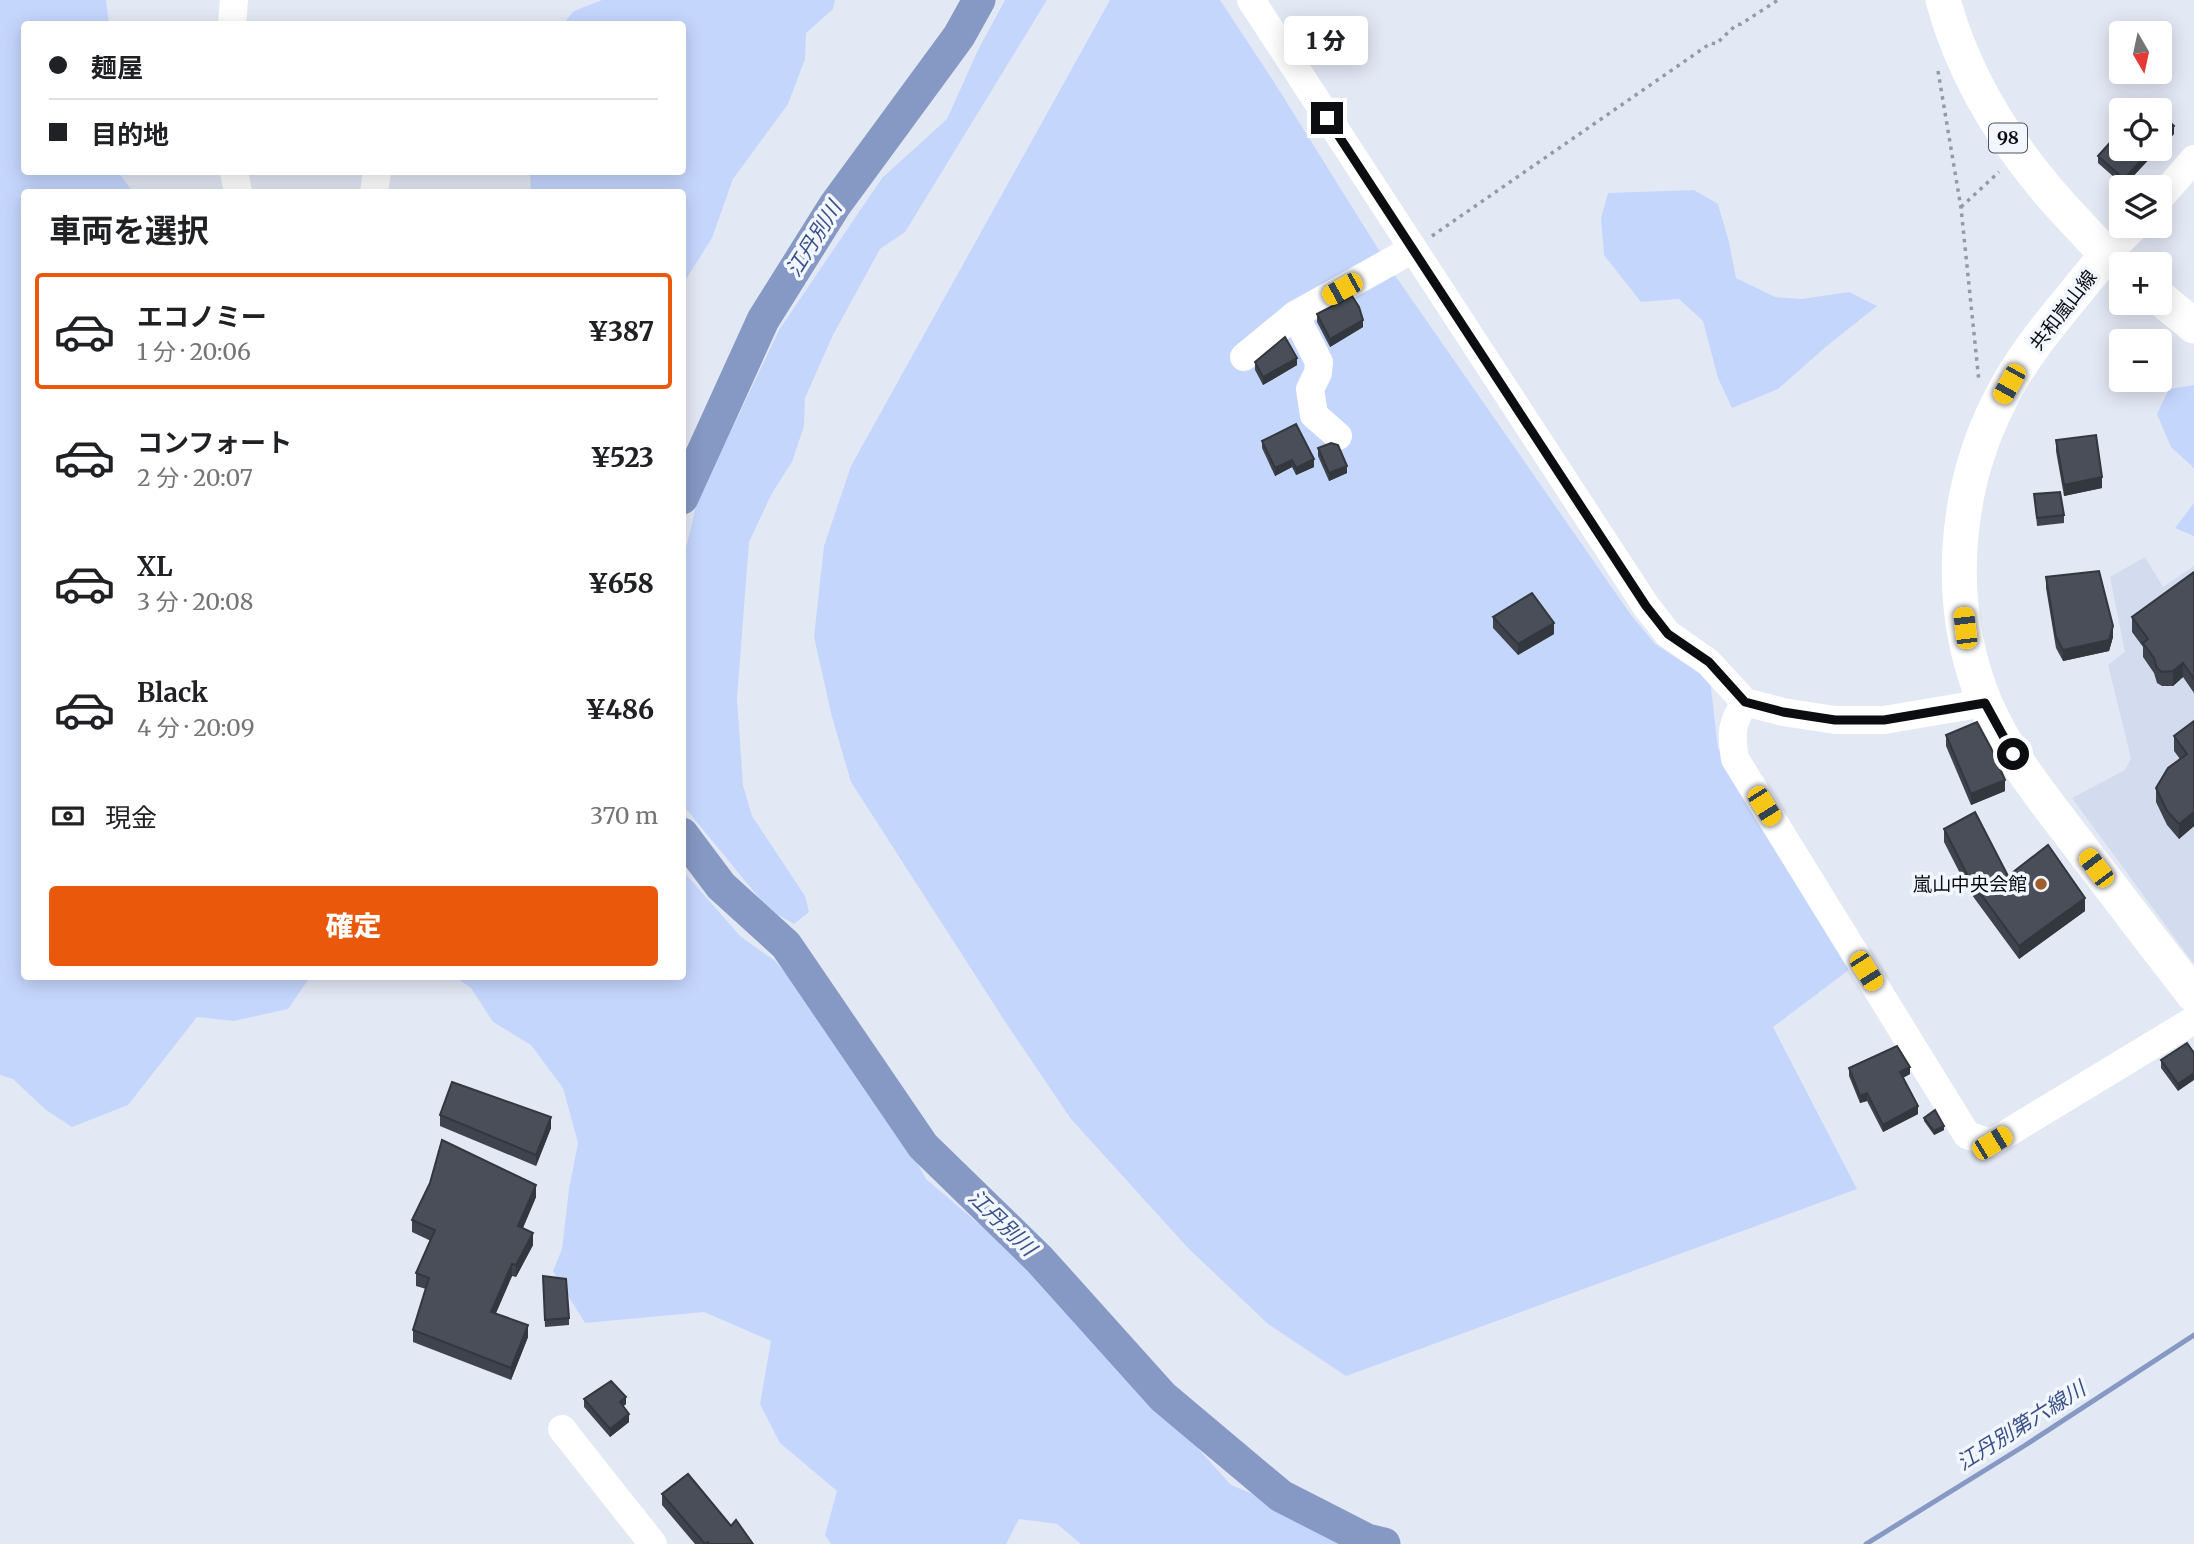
<!DOCTYPE html>
<html lang="ja">
<meta charset="utf-8">
<style>
:root{--surface:#fff;--page:#f2f2f2;--text:#202124;--muted:#757577;--line:#e0e0e0;--accent:#ea580c}
body{margin:0;font-family:Merriweather,"Noto Sans JP",serif;background:var(--page);color:var(--text);height:100vh;display:flex;flex-direction:column;font-size:26px;white-space:nowrap}
*{box-sizing:border-box;margin:0}
p{font-size:23px;color:var(--muted)}
.icon{flex:none;width:38px;height:38px;fill:none;stroke:currentColor;stroke-width:2;stroke-linecap:round;stroke-linejoin:round}
.map{position:relative;flex:1;overflow:hidden}
.drawer{position:absolute;left:21px;top:189px;width:665px;height:791px;display:flex;flex-direction:column;background:var(--surface);border-radius:7px;box-shadow:0 4px 18px #0003}
.drawer>*{flex:none}
.guide{position:absolute;left:21px;top:21px;width:665px;height:154px;border-radius:7px;box-shadow:0 4px 18px #0003;display:grid;align-content:center;height:154px;padding:0 28px;background:var(--surface)}
.needle{width:46px;rotate:171deg}
.fabs{position:absolute;left:2109px;top:21px;display:grid;gap:14px}
.fabs a{display:grid;place-items:center;width:63px;height:63px;border-radius:7px;background:var(--surface);box-shadow:0 4px 18px #0003;font-size:35px}
.end{position:absolute;width:32px;height:32px;margin:-16px;border:9px solid #0b0d11;background:#fff;box-shadow:0 0 0 4px #fff}
.from{border-radius:50%}
.bubble{position:absolute;height:49px;border-radius:7px;background:var(--surface);box-shadow:0 4px 18px #0003;font-size:23px;font-weight:800;line-height:49px;text-align:center}
.car{position:absolute;width:21px;height:42px;margin:-21px -10px;border-radius:9px;box-shadow:0 0 5px 2px #0007;background:linear-gradient(#f5c518 24%,#345 0 40%,#f5c518 0 76%,#345 0 86%,#f5c518 0)}
.guide b{display:flex;align-items:center;gap:24px;height:66px;font-size:26px}
.guide b+b{border-top:2px solid var(--line)}
.guide i{width:18px;height:18px;background:var(--text)}
ul{padding:0;list-style:none}
li{display:flex;align-items:center;gap:21px;height:116px;margin:0 14px 10px;padding:0 14px;border:4px solid transparent;border-radius:7px}
li div{flex:1}
li b{display:block;font-size:26px}
li em{font-style:normal;font-weight:800}
li.active{border-color:var(--accent)}
li>.icon{width:63px;height:63px;stroke-width:1.5}
h2{padding:0 28px;font-size:32px;line-height:84px}
.pay{display:flex;align-items:center;gap:18px;height:77px;padding:0 28px;font-size:26px}
.pay p{margin-inline-start:auto}
.primary-button{display:flex;gap:14px;margin-top:auto;padding:14px 28px}
.primary-button a{flex:1;height:80px;border-radius:7px;background:var(--accent);color:#fff;font-size:28px;font-weight:800;line-height:80px;text-align:center}
.map>svg:first-child{display:block}
</style>
<div class="map">
<svg width="2194" height="1544" viewBox="0 0 2194 1544">
<rect width="100%" height="100%" fill="#e3e8f5"/>
<path fill="#d3dcef" d="M 2145,557 L 2163,587 L 2194,566 L 2194,964 L 2072,798 L 2125,770 L 2131,758 L 2108,665 L 2125,652 L 2110,577 Z"/>
<g fill="#c5d6fd">
<path d="M 0,0 L 106,0 L 109,24 L 24,24 L 24,172 L 118,172 L 133,192 L 24,192 L 24,976 L 310,977 L 288,1009 L 234,1021 L 197,1017 L 128,1105 L 72,1127 L 46,1110 L 13,1079 L 0,1075 Z"/>
<path d="M 602,0 L 835,0 L 833,9 L 806,33 L 805,59 L 788,104 L 733,179 L 712,238 L 683,284 L 682,192 L 531,192 L 530,172 L 682,172 L 682,24 L 563,24 L 574,11 Z"/>
<path d="M 1005,0 L 1047,0 L 905,232 L 880,249 L 833,335 L 805,398 L 804,426 L 792,462 L 772,493 L 749,542 L 737,698 L 743,785 L 752,816 L 805,896 L 809,912 L 794,924 L 768,909 L 683,805 L 683,561 L 697,502 L 779,330 L 882,178 L 947,119 L 978,50 Z"/>
<path d="M 1110,0 L 1220,0 L 1274,82 L 1392,271 L 1631,615 L 1655,644 L 1710,680 L 1718,748 L 1854,966 L 1773,1027 L 1857,1189 L 1346,1376 L 1268,1324 L 1188,1248 L 1071,1119 L 1008,1026 L 851,782 L 832,717 L 814,637 L 824,546 L 851,466 Z"/>
<path d="M 1694,190 L 1718,204 L 1729,242 L 1736,278 L 1775,297 L 1802,299 L 1849,292 L 1877,306 L 1828,345 L 1778,389 L 1732,408 L 1718,378 L 1703,321 L 1679,299 L 1641,302 L 1604,255 L 1601,218 L 1608,193 Z"/>
<path d="M 2194,385 L 2194,468 L 2171,447 L 2157,414 L 2169,389 Z"/>
<path d="M 2194,503 L 2194,536 L 2175,528 Z"/>
<path d="M 683,871 L 740,936 L 775,961 L 835,1031 L 895,1122 L 926,1179 L 1006,1247 L 1130,1373 L 1231,1485 L 1279,1505 L 1326,1532 L 1360,1544 L 1081,1544 L 1057,1524 L 1019,1519 L 1006,1544 L 831,1544 L 825,1535 L 837,1491 L 780,1443 L 760,1404 L 771,1341 L 704,1312 L 585,1323 L 553,1271 L 562,1249 L 569,1189 L 578,1143 L 563,1088 L 531,1045 L 493,1022 L 471,988 L 455,977 L 682,976 Z"/>
</g>
<g fill="none" stroke-linecap="round" stroke-linejoin="round">
<path stroke="#8699c4" stroke-width="5" d="M 1866,1544 L 2024,1446 L 2194,1335"/>
<g stroke="#8699c4" stroke-width="33">
<path d="M 682,498 L 763,320 L 835,205 L 959,36 L 979,0"/>
<path d="M 682,834 L 721,886 L 786,945 L 923,1146 L 1039,1259 L 1163,1397 L 1281,1496 L 1367,1540 L 1384,1544"/>
</g>
<g stroke="#969aa4" stroke-width="3.5" stroke-dasharray="3.5 5" stroke-linecap="butt">
<path d="M 1938,71 L 1961,208 L 1979,382"/>
<path d="M 1961,207 L 1999,172"/>
<path d="M 1432,236 L 1711,43 L 1716,44 L 1736,25 L 1741,24 L 1778,0"/>
</g>
<g stroke="#fff" stroke-width="28">
<path d="M 1251,0 L 1646,606 L 1668,634 L 1708,662 L 1745,702 L 1783,712 L 1835,720 L 1884,720 L 1985,703"/>
<path d="M 232,24 L 234,0"/>
<path d="M 234,172 L 238,192"/>
<path d="M 374,192 L 377,172"/>
<path d="M 2160,198 L 2194,159"/>
<path d="M 2106,255 L 2136,226"/>
<path d="M 1244,357 L 1295,315"/>
<path d="M 1338,436 L 1314,415 L 1310,389 L 1318,373 L 1319,362 L 1295,315 L 1413,249"/>
<path d="M 1745,702 C 1731,724 1731,734 1735,759 L 1967,1135 L 1991,1143 L 2194,1020"/>
<path d="M 562,1429 L 653,1544"/>
</g>
<g stroke="#fff" stroke-width="35">
<path d="M 1943,0 C 1966,85 2015,158 2075,221 C 2090,237 2104,253 2121,267"/>
<path d="M 2106,255 C 2070,301 2026,347 2000,400 C 1953,492 1945,606 1985,703 C 2007,755 2044,799 2078,844 C 2116,894 2155,945 2194,995"/>
<path d="M 2160,298 L 2194,326"/>
</g>
</g>
<g fill="#3f434d">
<path d="M 2174,134 L 2155,156 L 2153,155 L 2124,186 L 2098,163 L 2098,156 L 2121,149 L 2160,149 Z"/>
<path d="M 1317,314 L 1363,327 L 1330,347 L 1317,322 Z"/>
<path d="M 1255,362 L 1297,365 L 1263,385 L 1255,370 Z"/>
<path d="M 2056,440 L 2102,488 L 2064,496 L 2056,451 Z"/>
<path d="M 1262,441 L 1314,467 L 1296,475 L 1292,467 L 1275,476 L 1262,448 Z"/>
<path d="M 1318,448 L 1347,473 L 1329,481 L 1318,456 Z"/>
<path d="M 2034,494 L 2064,515 L 2064,523 L 2037,526 Z"/>
<path d="M 2194,572 L 2194,693 L 2183,677 L 2173,686 L 2162,686 L 2157,683 L 2154,673 L 2143,657 L 2143,647 L 2132,632 L 2132,617 Z"/>
<path d="M 2046,577 L 2113,637 L 2109,651 L 2063,661 L 2056,648 L 2046,588 Z"/>
<path d="M 1493,617 L 1554,634 L 1518,655 L 1493,628 Z"/>
<path d="M 2194,721 L 2194,826 L 2179,839 L 2167,825 L 2156,802 L 2156,788 L 2180,759 L 2174,751 L 2174,736 Z"/>
<path d="M 1946,735 L 2005,791 L 1971,805 L 1946,746 Z"/>
<path d="M 1944,829 L 2008,876 L 2085,911 L 2019,959 L 1969,891 L 1944,842 Z"/>
<path d="M 2194,1053 L 2178,1091 L 2161,1068 L 2161,1060 Z"/>
<path d="M 1849,1068 L 1910,1074 L 1903,1078 L 1918,1114 L 1883,1132 L 1867,1101 L 1860,1103 L 1849,1076 Z"/>
<path d="M 440,1115 L 551,1128 L 536,1166 L 440,1126 Z"/>
<path d="M 1924,1118 L 1944,1130 L 1934,1135 L 1924,1121 Z"/>
<path d="M 536,1197 L 523,1228 L 533,1245 L 516,1277 L 512,1276 L 495,1314 L 528,1337 L 511,1380 L 413,1342 L 413,1330 L 426,1289 L 416,1286 L 416,1273 L 431,1241 L 412,1232 L 412,1220 Z"/>
<path d="M 543,1276 L 569,1318 L 569,1325 L 545,1327 Z"/>
<path d="M 584,1399 L 626,1404 L 623,1406 L 629,1422 L 610,1437 L 584,1407 Z"/>
<path d="M 662,1494 L 731,1526 L 753,1544 L 695,1544 L 662,1505 Z"/>
</g>
<g fill="#33373e">
<path d="M 2174,126 L 2174,134 L 2155,156 L 2155,149 L 2160,149 L 2160,144 Z"/>
<path d="M 2152,149 L 2153,149 L 2153,155 L 2124,186 L 2124,179 Z"/>
<path d="M 1363,320 L 1363,327 L 1330,347 L 1330,339 Z"/>
<path d="M 1297,358 L 1297,365 L 1263,385 L 1263,377 Z"/>
<path d="M 1314,459 L 1314,467 L 1296,475 L 1296,468 Z"/>
<path d="M 1292,460 L 1292,467 L 1275,476 L 1275,468 Z"/>
<path d="M 1347,466 L 1347,473 L 1329,481 L 1329,473 Z"/>
<path d="M 2102,477 L 2102,488 L 2064,496 L 2064,485 Z"/>
<path d="M 1554,623 L 1554,634 L 1518,655 L 1518,644 Z"/>
<path d="M 2113,626 L 2113,637 L 2109,651 L 2063,661 L 2063,650 Z"/>
<path d="M 2183,663 L 2183,677 L 2173,686 L 2173,671 Z"/>
<path d="M 2005,780 L 2005,791 L 1971,805 L 1971,794 Z"/>
<path d="M 2194,812 L 2194,826 L 2179,839 L 2179,824 Z"/>
<path d="M 2085,898 L 2085,911 L 2019,959 L 2019,946 Z"/>
<path d="M 1910,1067 L 1910,1074 L 1900,1079 L 1900,1072 Z"/>
<path d="M 2194,1073 L 2194,1080 L 2178,1091 L 2178,1084 Z"/>
<path d="M 1867,1093 L 1867,1101 L 1860,1103 L 1860,1096 Z"/>
<path d="M 1918,1106 L 1918,1114 L 1883,1132 L 1883,1125 Z"/>
<path d="M 551,1117 L 551,1128 L 536,1166 L 536,1155 Z"/>
<path d="M 1944,1126 L 1944,1130 L 1934,1135 L 1934,1131 Z"/>
<path d="M 536,1185 L 536,1197 L 518,1239 L 518,1226 Z"/>
<path d="M 533,1233 L 533,1245 L 516,1277 L 516,1265 Z"/>
<path d="M 512,1264 L 512,1276 L 491,1325 L 491,1312 Z"/>
<path d="M 528,1325 L 528,1337 L 511,1380 L 511,1368 Z"/>
<path d="M 626,1397 L 626,1404 L 620,1409 L 620,1402 Z"/>
<path d="M 629,1414 L 629,1422 L 610,1437 L 610,1429 Z"/>
</g>
<g fill="#494e59" stroke="#33373e" stroke-width="2">
<path d="M 2160,114 L 2174,126 L 2160,144 Z"/>
<path d="M 2116,136 L 2121,141 L 2121,149 L 2152,149 L 2124,179 L 2098,156 Z"/>
<path d="M 1352,296 L 1359,307 L 1363,320 L 1330,339 L 1317,314 Z"/>
<path d="M 1285,337 L 1297,358 L 1263,377 L 1255,362 Z"/>
<path d="M 1296,424 L 1314,459 L 1296,468 L 1292,460 L 1275,468 L 1262,441 Z"/>
<path d="M 2096,435 L 2102,477 L 2064,485 L 2056,440 Z"/>
<path d="M 1331,443 L 1338,445 L 1347,466 L 1329,473 L 1318,448 Z"/>
<path d="M 2060,492 L 2064,515 L 2037,518 L 2034,494 Z"/>
<path d="M 2099,571 L 2113,626 L 2109,640 L 2063,650 L 2056,637 L 2046,577 Z"/>
<path d="M 2194,572 L 2194,679 L 2183,663 L 2173,671 L 2162,672 L 2157,668 L 2154,658 L 2143,643 L 2148,639 L 2132,617 Z"/>
<path d="M 1532,593 L 1554,623 L 1518,644 L 1493,617 Z"/>
<path d="M 2194,721 L 2194,812 L 2179,824 L 2167,811 L 2156,788 L 2168,768 L 2187,754 L 2174,736 Z"/>
<path d="M 1977,722 L 1991,748 L 2005,780 L 1971,794 L 1946,735 Z"/>
<path d="M 1975,812 L 2008,876 L 2048,845 L 2085,898 L 2019,946 L 1969,878 L 1944,829 Z"/>
<path d="M 2187,1043 L 2194,1053 L 2194,1073 L 2178,1084 L 2161,1060 Z"/>
<path d="M 1897,1046 L 1910,1067 L 1900,1072 L 1918,1106 L 1883,1125 L 1867,1093 L 1860,1096 L 1849,1068 Z"/>
<path d="M 452,1082 L 551,1117 L 536,1155 L 440,1115 Z"/>
<path d="M 1935,1110 L 1944,1126 L 1934,1131 L 1924,1118 Z"/>
<path d="M 442,1140 L 536,1185 L 518,1226 L 533,1233 L 516,1265 L 512,1264 L 491,1312 L 528,1325 L 511,1368 L 413,1330 L 429,1278 L 416,1273 L 435,1230 L 412,1220 L 430,1183 Z"/>
<path d="M 543,1276 L 566,1279 L 569,1318 L 545,1320 Z"/>
<path d="M 611,1381 L 626,1397 L 620,1402 L 629,1414 L 610,1429 L 584,1399 Z"/>
<path d="M 688,1474 L 731,1526 L 736,1520 L 753,1544 L 709,1544 L 708,1542 L 705,1544 L 662,1494 Z"/>
</g>
<g fill="none" stroke-linecap="round" stroke-linejoin="round">
<path stroke="#0b0d11" stroke-width="9" d="M 1327,118 L 1646,606 L 1668,634 L 1709,662 L 1745,702 L 1783,712 L 1835,720 L 1884,720 L 1985,703 L 2013,754"/>
</g>
<circle fill="#a05f2a" stroke="#f2f6fe" stroke-width="2.5" cx="2041" cy="884" r="7"/>
<g text-anchor="middle" stroke-width="7" stroke-linejoin="round" paint-order="stroke">
<rect fill="#f2f6fe" stroke="#505358" stroke-width="2" x="1989" y="123.5" width="38" height="29" rx="5"/>
<g font-size="18" font-weight="bold" fill="#0b0d11">
<text x="2008" y="144">98</text>
</g>
<g font-size="19" fill="#0b0d11" stroke="#f2f6fe">
<text transform="translate(2063 310) rotate(-52)" y="7">共和嵐山線</text>
</g>
<g font-size="19" fill="#0b0d11" stroke="#f2f6fe" text-anchor="end">
<text x="2027" y="891">嵐山中央会館</text>
</g>
<g font-size="21" font-style="italic" fill="#394f88" stroke="#f2f6fe">
<text transform="translate(814 239) rotate(-58)" y="7">江丹別川</text>
<text transform="translate(1002 1223) rotate(44)" y="7">江丹別川</text>
<text transform="translate(2021 1426) rotate(-32)" y="7">江丹別第六線川</text>
</g>
</g>
</svg>
<div class="fabs">
<a><svg class="needle" viewBox="-14 -14 28 28"><path d="M0-13l5 13h-10z" fill="#e53935"/><path d="M0 13l5-13h-10z" fill="#757577"/></svg></a>
<a><svg class="icon" aria-label="locate" viewBox="0 0 24 24"><circle cx="12" cy="12" r="6"/><path d="M12 2v4M12 18v4M2 12h4M18 12h4"/></svg></a>
<a><svg class="icon" aria-label="layers" viewBox="0 0 24 24"><path d="M12 4l9 5-9 5-9-5zM3 14l9 5 9-5"/></svg></a>
<a>+</a>
<a>−</a>
</div>
<i class="end from" style="left:2013px;top:754px"></i>
<i class="end" style="left:1327px;top:118px"></i>
<div class="bubble" style="left:1284px;top:16px;width:84px">1 分</div>
<i class="car" style="left:1342px;top:289px;rotate:241deg"></i>
<i class="car" style="left:2009px;top:384px;rotate:209deg"></i>
<i class="car" style="left:1965px;top:628px;rotate:353deg"></i>
<i class="car" style="left:1764px;top:806px;rotate:148deg"></i>
<i class="car" style="left:2096px;top:868px;rotate:323deg"></i>
<i class="car" style="left:1866px;top:971px;rotate:148deg"></i>
<i class="car" style="left:1992px;top:1143px;rotate:59deg"></i>
<div class="guide">
<b><i class="from"></i>麺屋</b>
<b><i></i>目的地</b>
</div>
<section class="drawer">
<h2>車両を選択</h2>
<ul>
<li class="active"><svg class="icon" aria-label="car" viewBox="0 0 24 24"><path d="M5 17H2v-5l4-1 3-4h7l3 4 3 1v5h-3M9 17h6M6 11h13"/><circle cx="7" cy="17" r="2"/><circle cx="17" cy="17" r="2"/></svg><div><b>エコノミー</b><p>1 分 · 20:06</p></div><em>¥387</em></li>
<li><svg class="icon" aria-label="car" viewBox="0 0 24 24"><path d="M5 17H2v-5l4-1 3-4h7l3 4 3 1v5h-3M9 17h6M6 11h13"/><circle cx="7" cy="17" r="2"/><circle cx="17" cy="17" r="2"/></svg><div><b>コンフォート</b><p>2 分 · 20:07</p></div><em>¥523</em></li>
<li><svg class="icon" aria-label="car" viewBox="0 0 24 24"><path d="M5 17H2v-5l4-1 3-4h7l3 4 3 1v5h-3M9 17h6M6 11h13"/><circle cx="7" cy="17" r="2"/><circle cx="17" cy="17" r="2"/></svg><div><b>XL</b><p>3 分 · 20:08</p></div><em>¥658</em></li>
<li><svg class="icon" aria-label="car" viewBox="0 0 24 24"><path d="M5 17H2v-5l4-1 3-4h7l3 4 3 1v5h-3M9 17h6M6 11h13"/><circle cx="7" cy="17" r="2"/><circle cx="17" cy="17" r="2"/></svg><div><b>Black</b><p>4 分 · 20:09</p></div><em>¥486</em></li>
</ul>
<div class="pay"><svg class="icon" aria-label="cash" viewBox="0 0 24 24"><path d="M3 7h18v10H3z"/><circle cx="12" cy="12" r="2"/></svg>現金<p>370 m</p></div>
<div class="primary-button"><a>確定</a></div>
</section>
</div>
